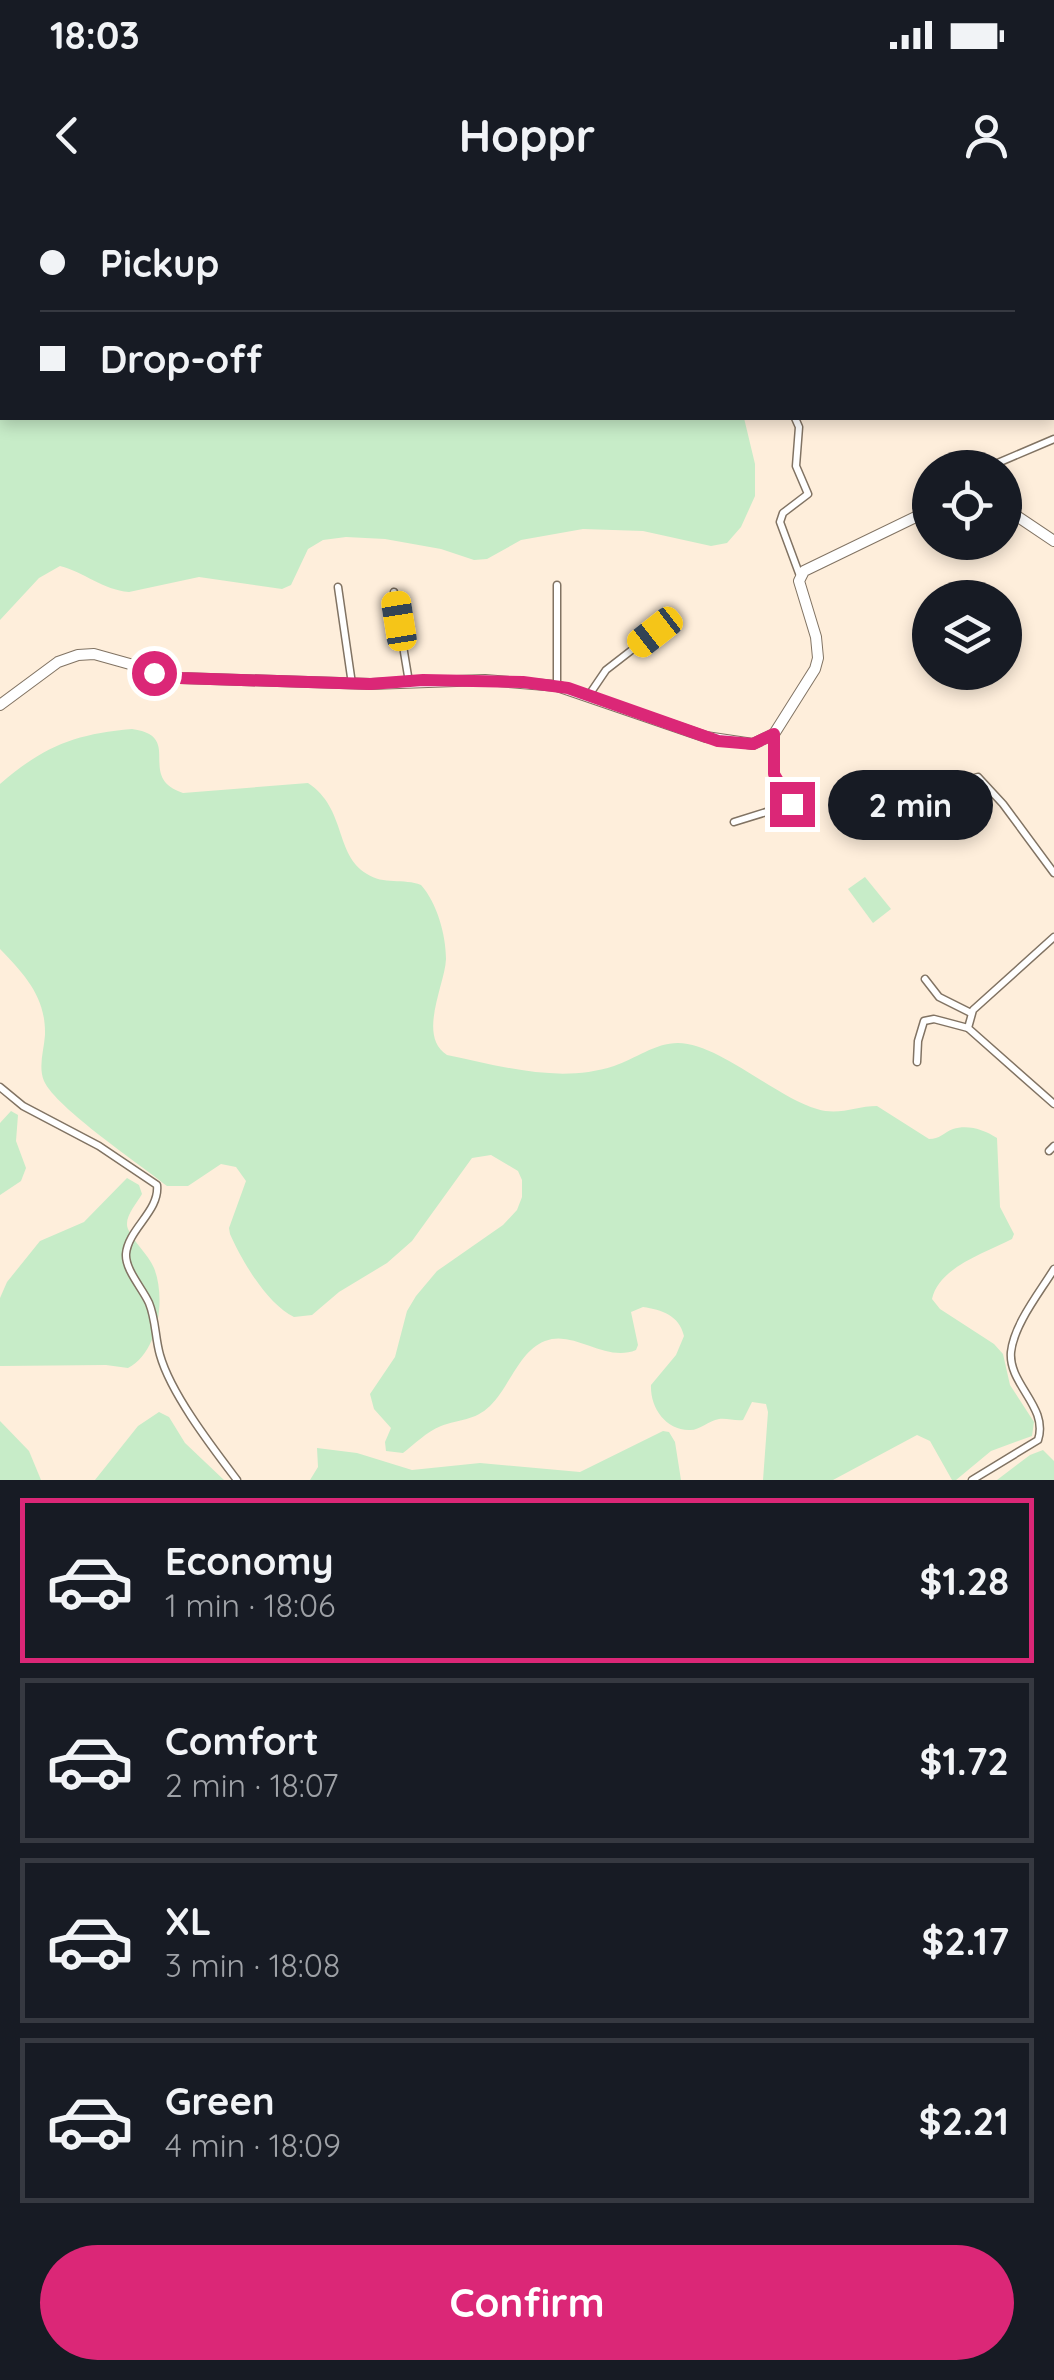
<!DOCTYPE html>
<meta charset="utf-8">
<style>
:root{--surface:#171b24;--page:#20242c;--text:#f1f3f6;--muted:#9ea1a6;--line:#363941;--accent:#db2777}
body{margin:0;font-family:Quicksand,sans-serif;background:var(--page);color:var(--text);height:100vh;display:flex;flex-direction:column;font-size:38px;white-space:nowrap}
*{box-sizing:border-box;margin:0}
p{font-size:32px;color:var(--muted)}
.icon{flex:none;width:55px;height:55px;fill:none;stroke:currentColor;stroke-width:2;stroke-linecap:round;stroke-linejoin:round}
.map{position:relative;height:1280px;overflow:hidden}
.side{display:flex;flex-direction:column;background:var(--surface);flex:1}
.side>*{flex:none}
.guide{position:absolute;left:0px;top:0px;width:1055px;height:220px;box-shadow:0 5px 15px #0003;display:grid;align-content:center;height:220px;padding:0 40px;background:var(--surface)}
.controls{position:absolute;left:912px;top:250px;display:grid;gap:20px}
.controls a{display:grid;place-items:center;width:110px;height:110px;border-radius:50%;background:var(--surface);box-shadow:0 5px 15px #0003;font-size:50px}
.end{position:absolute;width:45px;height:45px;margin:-22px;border:12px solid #db2777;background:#fff;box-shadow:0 0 0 5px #fff}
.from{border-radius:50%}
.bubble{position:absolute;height:70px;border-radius:35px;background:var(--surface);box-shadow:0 5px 15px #0003;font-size:32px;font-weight:700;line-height:70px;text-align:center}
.car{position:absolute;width:30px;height:60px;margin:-30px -15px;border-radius:12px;box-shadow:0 0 8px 2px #0007;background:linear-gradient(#f5c518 24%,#345 0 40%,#f5c518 0 76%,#345 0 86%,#f5c518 0)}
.guide b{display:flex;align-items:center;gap:35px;height:95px;font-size:38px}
.guide b+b{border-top:2px solid var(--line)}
.guide i{width:25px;height:25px;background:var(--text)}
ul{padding:18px 0 0;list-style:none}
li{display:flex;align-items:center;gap:30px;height:165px;margin:0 20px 15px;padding:0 20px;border:5px solid var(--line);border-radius:0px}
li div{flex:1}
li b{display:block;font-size:38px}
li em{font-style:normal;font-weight:700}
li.on{border-color:var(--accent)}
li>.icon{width:90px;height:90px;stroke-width:1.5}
.action{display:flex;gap:20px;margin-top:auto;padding:20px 40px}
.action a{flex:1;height:115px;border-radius:60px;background:var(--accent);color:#fff;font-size:40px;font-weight:700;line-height:115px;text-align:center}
.status{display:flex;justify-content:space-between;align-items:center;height:70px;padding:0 50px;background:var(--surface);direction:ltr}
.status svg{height:28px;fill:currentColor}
header{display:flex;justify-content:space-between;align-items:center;height:130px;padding:0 40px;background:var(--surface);font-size:45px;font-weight:700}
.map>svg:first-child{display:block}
</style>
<div class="status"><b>18:03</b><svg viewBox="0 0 49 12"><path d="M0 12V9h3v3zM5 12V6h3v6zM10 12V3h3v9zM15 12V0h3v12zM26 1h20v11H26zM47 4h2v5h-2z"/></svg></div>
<header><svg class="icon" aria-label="back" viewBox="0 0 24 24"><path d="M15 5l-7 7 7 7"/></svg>Hoppr<svg class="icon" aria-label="person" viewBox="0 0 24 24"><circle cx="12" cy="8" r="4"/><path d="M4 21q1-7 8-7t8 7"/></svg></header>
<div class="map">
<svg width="1054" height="1280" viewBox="0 0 1054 1280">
<rect width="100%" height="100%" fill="#feeedb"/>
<g fill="#c7ecc8">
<path d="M 0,0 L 644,0 L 645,2 L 2,2 L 2,218 L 744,218 L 755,264 L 755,296 L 741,327 L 727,343 L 711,346 L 643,331 L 583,329 L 521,340 L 487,359 L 474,360 L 441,349 L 385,339 L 346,337 L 323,340 L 308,349 L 291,385 L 282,389 L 199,377 L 129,392 C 103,390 84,372 60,366 L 39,378 L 0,420 Z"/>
<path d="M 132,529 C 185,536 135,577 183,593 L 308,583 C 347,609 334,654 367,674 C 383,685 404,678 421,685 C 437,703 446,735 446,759 C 445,785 417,836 447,855 C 501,866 559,884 614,866 C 635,859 655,843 678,843 C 718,843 776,897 817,909 C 839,916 856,906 877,906 L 929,939 C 940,939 943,933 953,929 C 968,924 985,930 997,938 L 1000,1007 L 1014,1034 L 1012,1039 C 985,1053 939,1067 932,1099 L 940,1109 L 994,1144 L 1003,1154 L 1010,1185 L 1034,1222 L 1032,1236 L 991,1251 L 956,1280 L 952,1280 L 930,1241 L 917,1235 L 833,1280 L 763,1280 L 768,1212 L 766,1204 L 752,1202 L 743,1220 C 735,1221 727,1218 719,1219 C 708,1221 699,1231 689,1230 C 665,1230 650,1207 651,1185 L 676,1155 L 684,1136 C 679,1115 662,1110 643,1107 L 631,1112 L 638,1145 L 636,1150 C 605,1163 574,1129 545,1141 C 519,1151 509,1188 490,1206 C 474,1221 460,1219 441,1226 C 426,1232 415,1244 403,1253 L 386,1251 L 385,1242 L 391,1228 L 374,1209 L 370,1194 L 395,1157 L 407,1111 L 416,1096 L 437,1071 L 503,1025 L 517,1010 L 522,997 L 522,980 L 518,971 L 491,955 L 472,958 L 412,1041 L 387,1063 L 339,1092 L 312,1115 L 294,1117 C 267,1104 242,1061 230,1034 L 229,1028 L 246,981 L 236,967 L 221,964 L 188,986 L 167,986 C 141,965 56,908 44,881 C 38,866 44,850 45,835 C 46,797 25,775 0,749 L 0,584 C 44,546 75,534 132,529 Z"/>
<path d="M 865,677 L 891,709 L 873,723 L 848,689 Z"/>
<path d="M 11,911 L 18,915 L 16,941 L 26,968 L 21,981 L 0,995 L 0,923 Z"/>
<path d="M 127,978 L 139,985 L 142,994 C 137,1003 123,1018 128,1029 C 134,1043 148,1054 154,1068 C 166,1098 159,1152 128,1168 L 106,1165 L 0,1166 L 0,1098 L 7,1082 L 40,1041 L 84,1022 Z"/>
<path d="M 159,1212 L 169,1217 L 185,1243 L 224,1280 L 95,1280 L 138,1226 Z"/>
<path d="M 0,1221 L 29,1251 L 41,1280 L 0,1280 Z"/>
<path d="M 663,1231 L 669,1232 L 675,1242 L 681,1280 L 310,1280 L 318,1267 L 317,1248 L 357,1253 L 412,1270 L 480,1263 L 580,1272 Z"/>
<path d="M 1043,1250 L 1054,1261 L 1054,1280 L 997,1280 L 1030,1255 Z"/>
</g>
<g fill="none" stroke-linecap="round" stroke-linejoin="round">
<g stroke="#817363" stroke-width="9">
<g id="street">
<path d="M 658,0 L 659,2"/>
<path d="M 795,218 L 799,227 L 796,266 L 808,294 L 783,313 L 780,322 L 800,376"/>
<path d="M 986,268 L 1054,239"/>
<path d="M 557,385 L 557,486"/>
<path d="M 338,387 L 352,484"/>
<path d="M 394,392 L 409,482"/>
<path d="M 589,495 L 606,470 L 655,432"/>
<path d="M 943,612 L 935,594 L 937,588 L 978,577 L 1003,604 L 1054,673"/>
<path d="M 734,622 L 792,604 L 774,574 L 774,534"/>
<path d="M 1054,737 L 973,810 L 968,828 L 1054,904"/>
<path d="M 925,779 L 939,797 L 971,813"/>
<path d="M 917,862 L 918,841 L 924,821 L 934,819 L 968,828"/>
<path d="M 0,887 L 23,906 L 99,946 L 157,985 C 160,1011 128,1029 126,1054 C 125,1070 143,1089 149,1103 C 156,1120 155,1138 160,1155 C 171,1194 212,1247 237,1280"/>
<path d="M 1049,951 L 1054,946"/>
<path d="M 972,1280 L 1038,1240 C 1049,1207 1008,1184 1011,1152 C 1014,1124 1040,1092 1054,1069"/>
</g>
</g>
<g stroke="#817363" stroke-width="12">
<g id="secondary">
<path d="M 1005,308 L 1054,341"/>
<path d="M 0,505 L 58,462 L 78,455 L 94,454 L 180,478 L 371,484 L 485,480 L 557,486 L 706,537 L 753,544 L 774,534 L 815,469 L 818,458 L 816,437 L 799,381 L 804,371 L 930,310"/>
</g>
</g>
<use href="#street" stroke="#fff" stroke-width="6"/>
<use href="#secondary" stroke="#fff" stroke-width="10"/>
</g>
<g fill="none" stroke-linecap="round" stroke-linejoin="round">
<path stroke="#db2777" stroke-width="12" d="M 154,473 L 180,478 L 370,484 L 423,480 L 523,482 L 568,488 L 718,541 L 753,544 L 774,534 L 774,574 L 792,604"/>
</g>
</svg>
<div class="controls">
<a><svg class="icon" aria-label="locate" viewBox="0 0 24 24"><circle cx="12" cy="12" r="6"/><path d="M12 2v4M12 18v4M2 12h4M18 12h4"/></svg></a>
<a><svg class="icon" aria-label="layers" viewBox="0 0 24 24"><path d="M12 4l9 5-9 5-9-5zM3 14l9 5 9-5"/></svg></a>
</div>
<i class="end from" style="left:154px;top:473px"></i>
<i class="end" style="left:792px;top:604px"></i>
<div class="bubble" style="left:828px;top:570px;width:165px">2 min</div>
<i class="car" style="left:399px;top:421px;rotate:351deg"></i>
<i class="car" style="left:655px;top:432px;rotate:232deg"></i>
<div class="guide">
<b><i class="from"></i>Pickup</b>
<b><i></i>Drop-off</b>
</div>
</div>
<section class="side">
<ul>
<li class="on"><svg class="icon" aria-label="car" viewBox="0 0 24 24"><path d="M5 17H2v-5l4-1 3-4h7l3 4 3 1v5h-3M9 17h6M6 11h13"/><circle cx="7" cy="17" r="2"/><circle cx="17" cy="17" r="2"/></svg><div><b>Economy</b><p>1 min · 18:06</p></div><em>$1.28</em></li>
<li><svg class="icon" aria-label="car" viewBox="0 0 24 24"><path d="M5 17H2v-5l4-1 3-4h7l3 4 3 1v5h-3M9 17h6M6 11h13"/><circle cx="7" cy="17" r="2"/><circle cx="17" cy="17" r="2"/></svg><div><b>Comfort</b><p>2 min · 18:07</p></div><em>$1.72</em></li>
<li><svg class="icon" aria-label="car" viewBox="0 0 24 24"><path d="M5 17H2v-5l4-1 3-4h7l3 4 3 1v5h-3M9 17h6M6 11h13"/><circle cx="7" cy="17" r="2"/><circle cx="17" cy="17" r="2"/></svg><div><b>XL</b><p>3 min · 18:08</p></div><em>$2.17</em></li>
<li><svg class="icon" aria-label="car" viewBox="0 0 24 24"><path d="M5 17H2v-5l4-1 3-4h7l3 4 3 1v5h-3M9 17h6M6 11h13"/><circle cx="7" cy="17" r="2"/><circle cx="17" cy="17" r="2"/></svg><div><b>Green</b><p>4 min · 18:09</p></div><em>$2.21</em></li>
</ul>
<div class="action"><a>Confirm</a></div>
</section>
